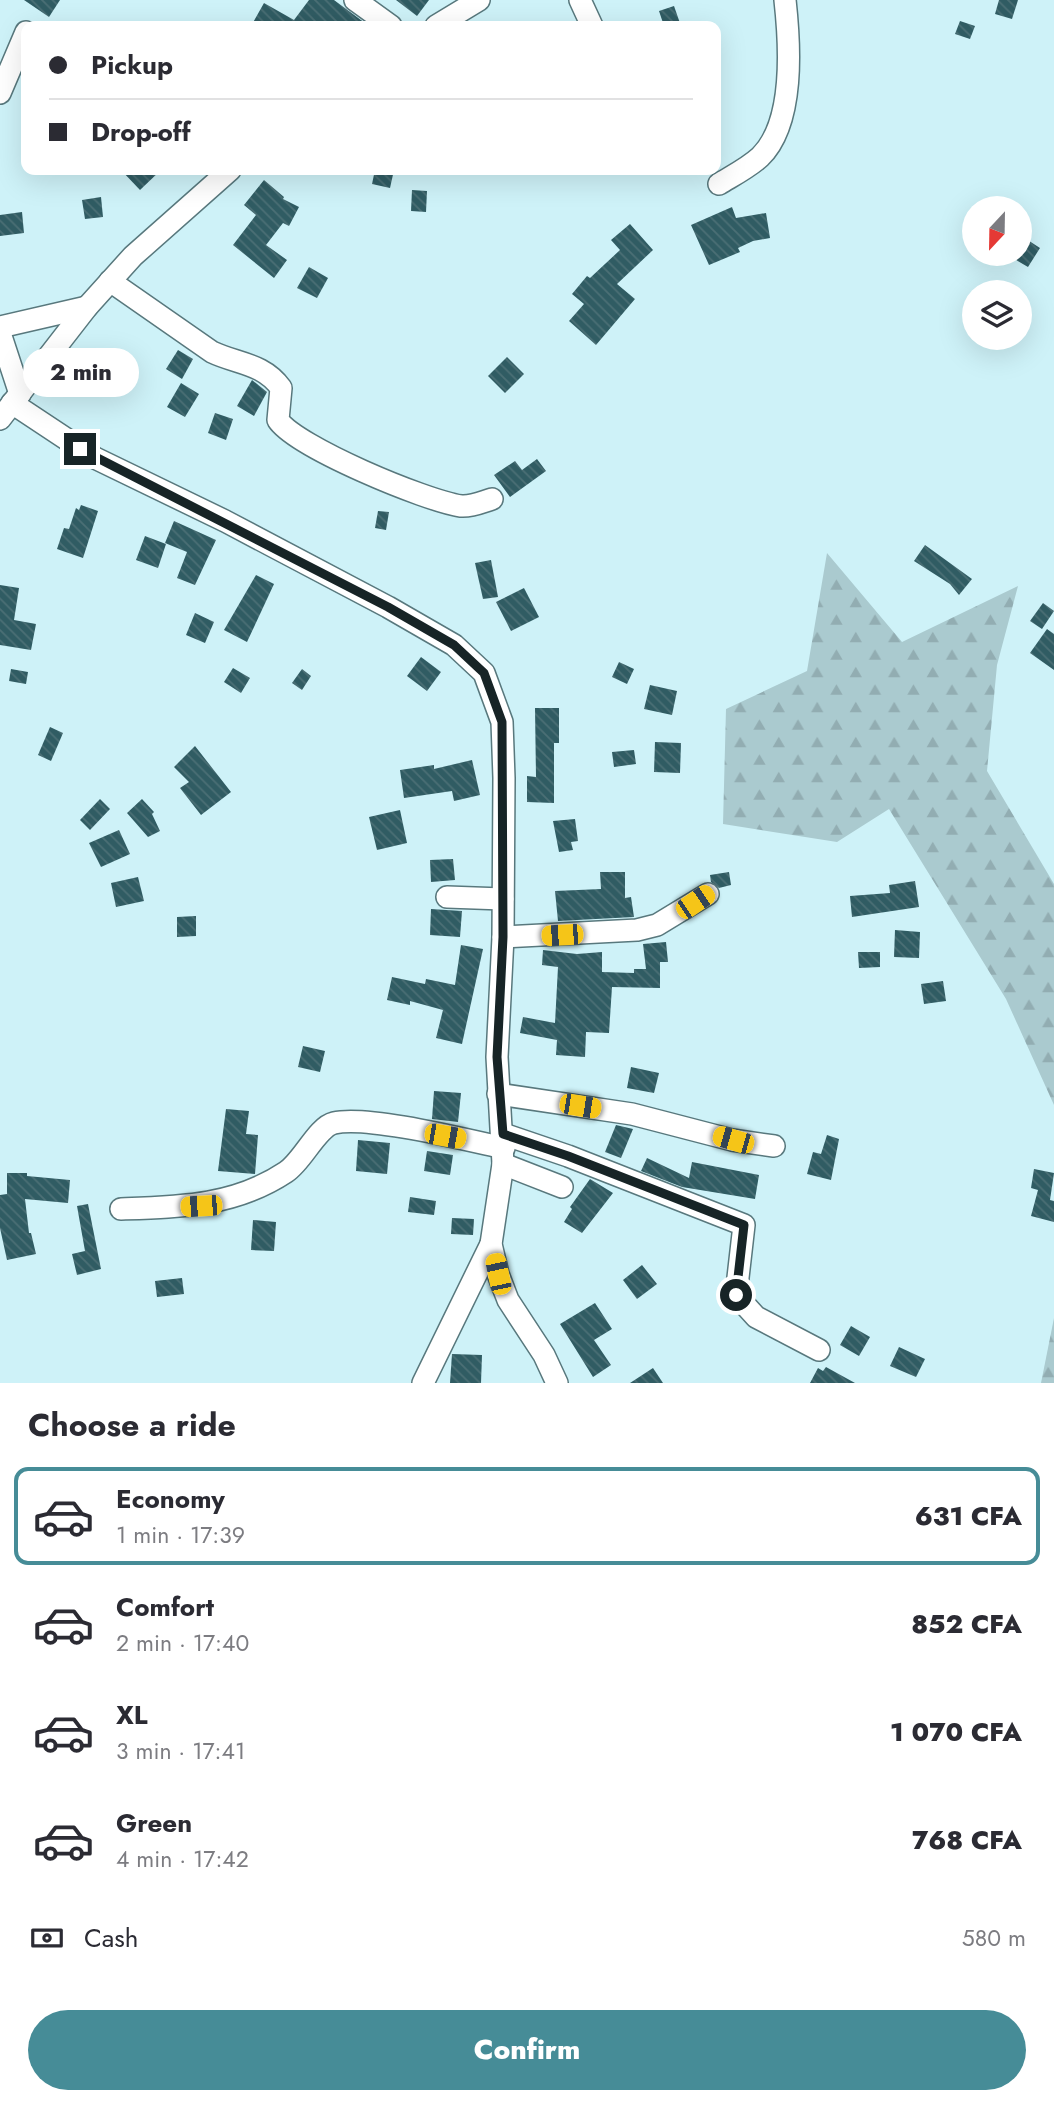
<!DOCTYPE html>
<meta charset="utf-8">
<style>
:root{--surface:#fff;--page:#f2f2f3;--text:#2b2b33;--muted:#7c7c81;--line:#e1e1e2;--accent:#468c97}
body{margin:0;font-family:Jost,sans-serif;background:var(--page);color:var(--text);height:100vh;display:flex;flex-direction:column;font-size:26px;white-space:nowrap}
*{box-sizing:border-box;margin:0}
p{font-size:23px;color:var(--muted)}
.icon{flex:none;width:38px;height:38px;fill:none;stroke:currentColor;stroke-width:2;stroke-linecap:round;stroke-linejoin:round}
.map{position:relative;height:1383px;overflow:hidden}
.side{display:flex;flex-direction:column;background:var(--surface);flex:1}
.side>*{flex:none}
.guide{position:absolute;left:21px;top:21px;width:700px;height:154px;border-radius:14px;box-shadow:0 7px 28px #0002;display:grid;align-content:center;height:154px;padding:0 28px;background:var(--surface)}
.needle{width:46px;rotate:202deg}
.buttons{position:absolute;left:962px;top:196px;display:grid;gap:14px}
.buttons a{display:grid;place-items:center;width:70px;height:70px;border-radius:50%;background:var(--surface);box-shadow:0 7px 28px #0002;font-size:35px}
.end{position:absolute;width:32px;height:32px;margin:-16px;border:9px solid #172426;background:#fff;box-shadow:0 0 0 4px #fff}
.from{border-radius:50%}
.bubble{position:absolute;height:49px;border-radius:24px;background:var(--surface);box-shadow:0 7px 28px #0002;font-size:23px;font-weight:800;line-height:49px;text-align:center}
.car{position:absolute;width:21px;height:42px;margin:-21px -10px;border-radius:9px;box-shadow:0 0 5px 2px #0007;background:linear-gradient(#f5c518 24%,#345 0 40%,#f5c518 0 76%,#345 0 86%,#f5c518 0)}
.guide b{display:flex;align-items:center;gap:24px;height:66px;font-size:26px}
.guide b+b{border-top:2px solid var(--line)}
.guide i{width:18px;height:18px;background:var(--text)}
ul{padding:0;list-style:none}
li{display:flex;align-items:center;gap:21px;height:98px;margin:0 14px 10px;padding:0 14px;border:4px solid transparent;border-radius:14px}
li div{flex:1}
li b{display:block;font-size:26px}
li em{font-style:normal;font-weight:800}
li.selected{border-color:var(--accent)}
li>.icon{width:63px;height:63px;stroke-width:1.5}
h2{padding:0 28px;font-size:32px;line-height:84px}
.pay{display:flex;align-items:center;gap:18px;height:77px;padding:0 28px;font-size:26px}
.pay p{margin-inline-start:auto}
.action{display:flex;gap:14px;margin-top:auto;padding:14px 28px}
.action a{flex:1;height:80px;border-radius:42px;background:var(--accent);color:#fff;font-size:28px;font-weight:800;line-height:80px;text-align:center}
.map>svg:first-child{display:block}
</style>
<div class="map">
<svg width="1054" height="1383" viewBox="0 0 1054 1383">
<defs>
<pattern id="forest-firs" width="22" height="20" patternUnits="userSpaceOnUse" patternTransform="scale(1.75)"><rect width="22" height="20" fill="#aacacf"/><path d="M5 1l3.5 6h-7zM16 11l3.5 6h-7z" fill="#92adb2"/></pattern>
<pattern id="building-back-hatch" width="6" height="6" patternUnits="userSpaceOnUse" patternTransform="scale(1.75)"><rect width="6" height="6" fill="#305c63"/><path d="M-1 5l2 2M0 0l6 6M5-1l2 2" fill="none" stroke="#4b6f75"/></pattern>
</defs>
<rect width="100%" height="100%" fill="#cef2f8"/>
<g fill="url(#forest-firs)">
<path d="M 827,553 L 902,642 L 1018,586 L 997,665 L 987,771 L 1054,884 L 1054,1105 L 1006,999 L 889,809 L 837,842 L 723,824 L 726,709 L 807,671 Z"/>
<path d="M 1054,1318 L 1054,1383 L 1041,1383 Z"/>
</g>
<g fill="url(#building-back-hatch)">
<path d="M 24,0 L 60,0 L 49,17 Z"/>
<path d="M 309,0 L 334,0 L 369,26 L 251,26 L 264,3 L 294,20 Z"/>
<path d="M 396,0 L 429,0 L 417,16 Z"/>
<path d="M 999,0 L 1018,0 L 1012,19 L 995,14 Z"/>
<path d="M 674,6 L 681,26 L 664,26 L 659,11 Z"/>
<path d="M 960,21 L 975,26 L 970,39 L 955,34 Z"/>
<path d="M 121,170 L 161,170 L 140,190 Z"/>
<path d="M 375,170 L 394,170 L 390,188 L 372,184 Z"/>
<path d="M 264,180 L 284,197 L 283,199 L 299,207 L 289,226 L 283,223 L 266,245 L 287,260 L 274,278 L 233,245 L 256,215 L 244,205 Z"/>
<path d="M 412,190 L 427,191 L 426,212 L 411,211 Z"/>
<path d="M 101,197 L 103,217 L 85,219 L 82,200 Z"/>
<path d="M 732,207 L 736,218 L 766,213 L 770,238 L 753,241 L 738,248 L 740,252 L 709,265 L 691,225 Z"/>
<path d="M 22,212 L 24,233 L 0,236 L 0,215 Z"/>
<path d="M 630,224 L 653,250 L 617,284 L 635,299 L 596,345 L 569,321 L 584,304 L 572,294 L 587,276 L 590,278 L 620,250 L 611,240 Z"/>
<path d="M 1020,235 L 1040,248 L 1028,267 L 1006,254 L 1020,254 Z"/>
<path d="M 309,267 L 328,278 L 317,298 L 297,288 Z"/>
<path d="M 178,350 L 193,359 L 182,379 L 166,369 Z"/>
<path d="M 507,357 L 524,374 L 505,393 L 488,376 Z"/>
<path d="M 123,369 L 135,373 L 130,388 L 118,384 Z"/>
<path d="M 252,380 L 267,392 L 254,416 L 237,406 Z"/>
<path d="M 181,383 L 199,394 L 185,417 L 167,407 Z"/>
<path d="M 215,413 L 233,419 L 226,440 L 208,433 Z"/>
<path d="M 537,459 L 546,471 L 510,497 L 494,475 L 515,461 L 522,470 Z"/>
<path d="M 81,505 L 98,511 L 83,558 L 57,549 L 64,528 L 69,529 L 76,508 L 79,510 Z"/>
<path d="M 378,511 L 389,512 L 386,530 L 375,528 Z"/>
<path d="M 174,521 L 216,540 L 195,585 L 177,578 L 187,552 L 165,543 Z"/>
<path d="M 145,536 L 166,544 L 158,568 L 136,560 Z"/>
<path d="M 925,545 L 972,579 L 959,595 L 950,584 L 914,561 Z"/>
<path d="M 491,560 L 498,597 L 483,599 L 475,563 Z"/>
<path d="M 256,575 L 274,584 L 247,642 L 224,630 Z"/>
<path d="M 0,585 L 19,588 L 14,620 L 36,624 L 31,650 L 0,645 Z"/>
<path d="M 524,588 L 539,617 L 511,631 L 496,602 Z"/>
<path d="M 1043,603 L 1054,611 L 1042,629 L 1030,621 Z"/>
<path d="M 195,613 L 214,622 L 205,643 L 186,635 Z"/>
<path d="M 1047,629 L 1054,634 L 1054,670 L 1030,653 Z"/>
<path d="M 421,657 L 441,672 L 427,691 L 407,676 Z"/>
<path d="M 619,662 L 634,669 L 627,684 L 612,677 Z"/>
<path d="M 233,668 L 250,678 L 241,693 L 224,682 Z"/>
<path d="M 11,669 L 28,672 L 26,684 L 9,681 Z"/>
<path d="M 302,669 L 311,676 L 302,690 L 292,683 Z"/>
<path d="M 650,685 L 677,691 L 672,715 L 644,709 Z"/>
<path d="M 535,708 L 559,708 L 559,743 L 554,743 L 554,803 L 527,802 L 527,776 L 536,777 Z"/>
<path d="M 50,727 L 63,733 L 51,761 L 38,755 Z"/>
<path d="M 655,742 L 681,743 L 680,773 L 654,772 Z"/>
<path d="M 195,746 L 231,792 L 201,815 L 180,788 L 189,782 L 174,767 Z"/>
<path d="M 634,750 L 636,764 L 614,767 L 612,752 Z"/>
<path d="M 472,760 L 480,795 L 454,801 L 452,791 L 404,798 L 400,770 L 434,765 L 434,769 Z"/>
<path d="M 100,799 L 110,809 L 90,830 L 80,820 Z"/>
<path d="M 142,799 L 154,812 L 152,814 L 160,831 L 148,837 L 127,813 Z"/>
<path d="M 400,810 L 407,843 L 377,850 L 369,817 Z"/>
<path d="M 575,819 L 578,841 L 571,842 L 573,850 L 559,852 L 553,821 Z"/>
<path d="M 119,830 L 130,854 L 101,867 L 89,843 Z"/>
<path d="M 453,859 L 455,880 L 431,882 L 430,860 Z"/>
<path d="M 600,872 L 625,872 L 625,898 L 631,897 L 634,917 L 558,921 L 555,891 L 601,889 Z"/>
<path d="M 729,872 L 731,885 L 719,888 L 711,882 L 710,875 Z"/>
<path d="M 138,877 L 144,901 L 116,907 L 111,883 Z"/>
<path d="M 915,881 L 919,907 L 852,917 L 850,896 L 890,893 L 889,885 Z"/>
<path d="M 431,909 L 462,911 L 460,937 L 430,935 Z"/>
<path d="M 196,916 L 196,936 L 177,937 L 177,917 Z"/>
<path d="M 895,930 L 920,932 L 919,958 L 894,957 Z"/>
<path d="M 666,942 L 668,962 L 660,962 L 660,988 L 612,987 L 609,1033 L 586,1032 L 585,1057 L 556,1055 L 557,1040 L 520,1033 L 523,1017 L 555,1023 L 558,967 L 542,965 L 543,950 L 577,954 L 602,952 L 602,972 L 634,973 L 634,969 L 646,969 L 643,944 Z"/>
<path d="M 461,945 L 483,949 L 462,1044 L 436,1038 L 443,1010 L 410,1001 L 410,1005 L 387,1000 L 392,977 L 425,984 L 426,979 L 455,985 Z"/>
<path d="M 858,952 L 880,952 L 880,967 L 859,968 Z"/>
<path d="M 943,981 L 946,1001 L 924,1004 L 921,984 Z"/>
<path d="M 303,1046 L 325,1051 L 320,1072 L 298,1067 Z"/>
<path d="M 631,1067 L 659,1073 L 654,1093 L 627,1088 Z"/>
<path d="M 434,1091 L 461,1093 L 458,1122 L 432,1119 Z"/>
<path d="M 226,1109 L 249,1111 L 246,1134 L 258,1135 L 255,1174 L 218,1171 Z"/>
<path d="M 616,1125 L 633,1129 L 621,1158 L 605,1152 Z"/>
<path d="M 827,1135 L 839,1139 L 831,1180 L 807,1174 L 813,1152 L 821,1154 Z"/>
<path d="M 358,1140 L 390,1143 L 387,1174 L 356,1171 Z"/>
<path d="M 427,1151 L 453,1155 L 450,1175 L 424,1171 Z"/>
<path d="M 647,1158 L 689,1178 L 692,1162 L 759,1175 L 755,1199 L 682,1187 L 641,1171 Z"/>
<path d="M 1034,1169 L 1054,1173 L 1050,1200 L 1054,1201 L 1054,1222 L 1031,1216 L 1038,1190 L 1031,1188 Z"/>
<path d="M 7,1173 L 27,1173 L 27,1176 L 70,1180 L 68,1203 L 25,1199 L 29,1233 L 31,1233 L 36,1254 L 7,1260 L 0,1228 L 0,1195 L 7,1194 Z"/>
<path d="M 590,1179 L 613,1193 L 582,1233 L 564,1222 L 572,1209 L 570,1207 Z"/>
<path d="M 410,1197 L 436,1201 L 434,1215 L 408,1212 Z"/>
<path d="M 88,1204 L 101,1269 L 77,1275 L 72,1254 L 85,1251 L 77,1206 Z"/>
<path d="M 452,1218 L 474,1219 L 473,1235 L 451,1234 Z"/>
<path d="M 253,1220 L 276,1222 L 274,1251 L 251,1250 Z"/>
<path d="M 642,1265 L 657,1284 L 637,1299 L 623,1280 Z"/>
<path d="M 182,1278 L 184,1294 L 157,1297 L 155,1281 Z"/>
<path d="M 595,1303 L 612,1329 L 594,1340 L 611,1365 L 593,1377 L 560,1324 Z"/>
<path d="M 851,1326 L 870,1337 L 859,1356 L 840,1345 Z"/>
<path d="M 899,1347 L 925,1359 L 916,1377 L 890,1366 Z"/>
<path d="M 452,1354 L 482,1355 L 481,1383 L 450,1383 Z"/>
<path d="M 826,1367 L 855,1383 L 810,1383 L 818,1368 L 823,1371 Z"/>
<path d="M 653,1368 L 663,1383 L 630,1383 Z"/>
</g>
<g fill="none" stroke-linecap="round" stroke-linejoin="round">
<g stroke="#58787d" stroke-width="24">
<g id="minor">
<path d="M 355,0 L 391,26"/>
<path d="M 580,0 L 592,26"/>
<path d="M 436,26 L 479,0"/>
<path d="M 0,93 L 26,32"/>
<path d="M 719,184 C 732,176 748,168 760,157 C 795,123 790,45 785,0"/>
<path d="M 110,281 L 212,352 C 237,364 263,363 281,388 L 278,420 C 296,447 426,501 461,506 C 472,507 482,502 492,499"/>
<path d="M 0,327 L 87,307"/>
<path d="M 0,333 L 20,394"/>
<path d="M 12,403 L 95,458 L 225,521 L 388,607 L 454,645 L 484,673 L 502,722 L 504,778 L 503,937 L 497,1057 L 503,1164 L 491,1244 L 498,1274 L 508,1300 L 544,1355 L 557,1383"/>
<path d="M 0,419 L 87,307 L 133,256 L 230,170"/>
<path d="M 447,897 L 503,899"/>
<path d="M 503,937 L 637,930 L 657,925 L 708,894"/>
<path d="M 498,1094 L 632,1114 L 732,1140 L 774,1146"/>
<path d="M 503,1134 L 568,1156 L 744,1225 L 736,1295 L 756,1317 L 819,1350"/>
<path d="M 503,1164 L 562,1187"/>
<path d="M 121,1209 C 180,1207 235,1206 286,1172 C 303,1161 317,1127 334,1123 C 367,1115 467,1140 504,1148"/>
<path d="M 423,1383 L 491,1244"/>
</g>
</g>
<use href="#minor" stroke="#fff" stroke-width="21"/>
</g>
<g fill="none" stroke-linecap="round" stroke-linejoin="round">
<path stroke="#172426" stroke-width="9" d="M 80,449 L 388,607 L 454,645 L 484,673 L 502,722 L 503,937 L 497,1057 L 503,1134 L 568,1156 L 744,1225 L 736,1295"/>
</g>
</svg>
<div class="buttons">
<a><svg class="needle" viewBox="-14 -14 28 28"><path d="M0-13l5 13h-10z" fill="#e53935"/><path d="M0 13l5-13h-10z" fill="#7c7c81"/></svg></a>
<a><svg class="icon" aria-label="layers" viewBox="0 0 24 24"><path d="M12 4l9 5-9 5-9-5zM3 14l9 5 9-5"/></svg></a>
</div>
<i class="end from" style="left:736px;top:1295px"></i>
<i class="end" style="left:80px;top:449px"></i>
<div class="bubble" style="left:23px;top:348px;width:116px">2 min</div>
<i class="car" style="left:695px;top:902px;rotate:56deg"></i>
<i class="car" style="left:562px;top:935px;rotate:267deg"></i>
<i class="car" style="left:580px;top:1106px;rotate:99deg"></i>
<i class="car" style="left:445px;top:1136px;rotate:100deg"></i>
<i class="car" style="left:733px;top:1140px;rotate:286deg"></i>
<i class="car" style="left:201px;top:1206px;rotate:267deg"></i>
<i class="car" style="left:498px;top:1274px;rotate:348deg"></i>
<div class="guide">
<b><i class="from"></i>Pickup</b>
<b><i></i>Drop-off</b>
</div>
</div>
<section class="side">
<h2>Choose a ride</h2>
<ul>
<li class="selected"><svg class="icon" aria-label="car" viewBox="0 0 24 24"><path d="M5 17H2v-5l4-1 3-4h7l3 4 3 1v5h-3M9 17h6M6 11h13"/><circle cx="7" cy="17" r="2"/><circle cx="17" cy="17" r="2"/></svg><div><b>Economy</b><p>1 min · 17:39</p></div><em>631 CFA</em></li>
<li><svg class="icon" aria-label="car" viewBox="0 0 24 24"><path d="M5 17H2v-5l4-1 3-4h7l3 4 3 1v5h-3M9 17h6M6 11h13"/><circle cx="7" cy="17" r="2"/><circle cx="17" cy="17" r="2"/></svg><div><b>Comfort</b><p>2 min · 17:40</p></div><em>852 CFA</em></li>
<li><svg class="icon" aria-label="car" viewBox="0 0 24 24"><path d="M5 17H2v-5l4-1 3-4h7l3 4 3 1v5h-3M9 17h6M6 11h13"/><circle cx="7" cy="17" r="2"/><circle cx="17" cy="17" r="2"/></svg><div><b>XL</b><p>3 min · 17:41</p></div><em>1 070 CFA</em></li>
<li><svg class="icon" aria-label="car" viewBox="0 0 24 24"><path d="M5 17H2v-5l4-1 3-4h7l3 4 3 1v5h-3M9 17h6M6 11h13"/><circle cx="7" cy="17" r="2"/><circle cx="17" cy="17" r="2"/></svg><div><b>Green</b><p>4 min · 17:42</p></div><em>768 CFA</em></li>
</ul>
<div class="pay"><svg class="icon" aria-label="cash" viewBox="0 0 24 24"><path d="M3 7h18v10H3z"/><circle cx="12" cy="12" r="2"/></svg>Cash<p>580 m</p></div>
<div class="action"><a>Confirm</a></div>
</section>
